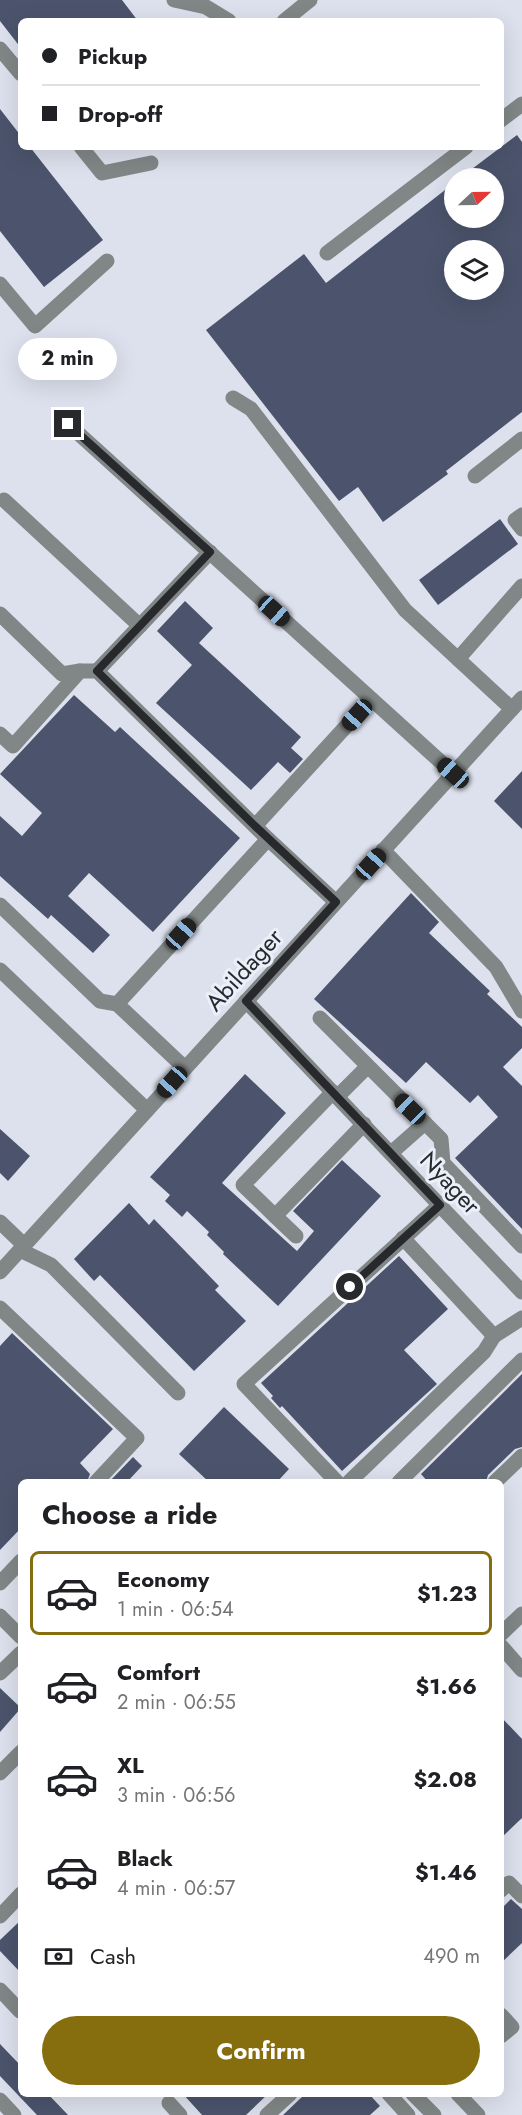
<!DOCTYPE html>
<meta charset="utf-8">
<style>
:root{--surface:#fff;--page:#f6f6f6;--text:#202124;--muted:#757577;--line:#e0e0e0;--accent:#866e0e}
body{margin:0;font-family:Jost,sans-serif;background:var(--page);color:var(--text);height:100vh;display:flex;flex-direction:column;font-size:22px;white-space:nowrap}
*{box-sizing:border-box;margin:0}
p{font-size:20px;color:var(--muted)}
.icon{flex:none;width:33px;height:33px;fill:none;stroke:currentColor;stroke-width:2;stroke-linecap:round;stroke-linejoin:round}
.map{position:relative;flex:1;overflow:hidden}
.details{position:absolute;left:18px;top:1479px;width:486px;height:618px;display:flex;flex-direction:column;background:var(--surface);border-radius:9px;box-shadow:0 6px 24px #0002}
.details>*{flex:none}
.hud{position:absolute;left:18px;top:18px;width:486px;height:132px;border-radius:9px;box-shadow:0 6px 24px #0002;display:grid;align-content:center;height:132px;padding:0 24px;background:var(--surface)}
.needle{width:39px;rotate:68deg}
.controls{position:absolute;left:444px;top:168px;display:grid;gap:12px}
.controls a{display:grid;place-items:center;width:60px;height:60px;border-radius:50%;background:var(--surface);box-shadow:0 6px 24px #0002;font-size:30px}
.end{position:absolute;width:27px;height:27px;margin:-14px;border:8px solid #27292d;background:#fff;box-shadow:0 0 0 3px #fff}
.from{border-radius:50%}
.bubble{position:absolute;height:42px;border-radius:21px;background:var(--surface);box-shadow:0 6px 24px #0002;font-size:20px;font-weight:700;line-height:42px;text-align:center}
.car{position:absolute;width:18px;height:36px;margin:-18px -9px;border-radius:8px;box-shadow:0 0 4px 2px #0007;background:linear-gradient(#222 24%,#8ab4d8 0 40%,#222 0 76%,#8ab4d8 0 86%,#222 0)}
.hud b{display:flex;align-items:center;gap:21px;height:57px;font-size:22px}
.hud b+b{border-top:2px solid var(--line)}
.hud i{width:15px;height:15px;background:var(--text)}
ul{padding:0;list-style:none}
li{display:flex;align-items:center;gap:18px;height:84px;margin:0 12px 9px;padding:0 12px;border:3px solid transparent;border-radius:9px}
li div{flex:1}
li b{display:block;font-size:22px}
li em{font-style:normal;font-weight:700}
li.active{border-color:var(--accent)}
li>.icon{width:54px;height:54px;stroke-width:1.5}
h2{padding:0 24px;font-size:27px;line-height:72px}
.pay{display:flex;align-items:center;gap:15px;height:66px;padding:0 24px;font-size:22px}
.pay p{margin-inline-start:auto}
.button{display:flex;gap:12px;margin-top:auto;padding:12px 24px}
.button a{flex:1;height:69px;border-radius:36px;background:var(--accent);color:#fff;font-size:24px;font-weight:700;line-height:69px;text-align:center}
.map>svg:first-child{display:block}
</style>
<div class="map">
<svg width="522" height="2115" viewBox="0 0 522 2115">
<rect width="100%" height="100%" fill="#dde1ed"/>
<g fill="#4b546c" fill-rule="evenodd">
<path d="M 0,0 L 122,0 L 138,21 L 21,21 L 21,48 L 0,21 Z"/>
<path d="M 0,109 L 21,136 L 21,147 L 30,147 L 103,240 L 44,287 L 0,231 Z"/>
<path d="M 517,135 L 522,142 L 522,412 L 446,471 L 448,474 L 383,522 L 358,487 L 339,501 L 206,330 L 304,254 L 326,283 L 454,183 L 454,218 L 494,218 L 494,178 L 460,178 ZM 454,250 L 494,250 L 494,290 L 454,290 Z"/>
<path d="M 500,519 L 518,544 L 438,605 L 419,580 Z"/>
<path d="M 185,601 L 213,628 L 199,643 L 301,737 L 291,748 L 303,759 L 290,773 L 278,762 L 251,790 L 156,703 L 192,665 L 157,631 Z"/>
<path d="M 74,695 L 115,732 L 120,727 L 240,838 L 153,932 L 89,873 L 68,896 L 110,935 L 93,953 L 51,915 L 48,919 L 0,876 L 0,816 L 22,836 L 42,813 L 0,774 Z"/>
<path d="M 522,771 L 522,829 L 494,801 Z"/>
<path d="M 411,893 L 439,922 L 429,933 L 490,991 L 487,994 L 522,1027 L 522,1048 L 503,1067 L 522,1086 L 522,1229 L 455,1158 L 498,1117 L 478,1095 L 470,1103 L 426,1062 L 406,1083 L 314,999 Z"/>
<path d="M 245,1074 L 286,1113 L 222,1183 L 297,1251 L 314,1231 L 293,1211 L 342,1160 L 381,1196 L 278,1306 L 223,1254 L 224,1252 L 207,1235 L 209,1232 L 187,1211 L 182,1217 L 165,1201 L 170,1195 L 150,1177 Z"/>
<path d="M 0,1129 L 30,1156 L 8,1181 L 0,1173 Z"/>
<path d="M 129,1203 L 149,1225 L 154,1219 L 219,1286 L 215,1290 L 246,1321 L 194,1371 L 100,1275 L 94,1281 L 74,1259 Z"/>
<path d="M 399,1256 L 448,1309 L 404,1350 L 437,1384 L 342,1471 L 282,1406 L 280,1408 L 271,1398 L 273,1396 L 261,1383 Z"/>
<path d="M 12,1333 L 113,1429 L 80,1463 L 90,1474 L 87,1482 L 21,1482 L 21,1528 L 0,1550 L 0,1346 Z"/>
<path d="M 522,1374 L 522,1447 L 515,1449 L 488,1475 L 486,1482 L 428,1482 L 421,1474 Z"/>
<path d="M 224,1407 L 289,1469 L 277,1482 L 209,1482 L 179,1454 Z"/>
<path d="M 133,1457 L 142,1466 L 127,1482 L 109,1482 Z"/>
<path d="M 0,1688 L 21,1708 L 0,1732 Z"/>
<path d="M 501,1717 L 522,1739 L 522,1818 L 501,1838 Z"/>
<path d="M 511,1899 L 522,1909 L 522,1943 L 501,1963 L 501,1909 Z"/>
<path d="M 21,1920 L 21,1973 L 0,1951 L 0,1940 Z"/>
<path d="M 0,2044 L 21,2066 L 21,2094 L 48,2094 L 68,2115 L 37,2115 L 0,2076 Z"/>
<path d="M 183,2094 L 268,2094 L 246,2115 L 202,2115 Z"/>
<path d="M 305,2094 L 369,2094 L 380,2106 L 370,2115 L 283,2115 Z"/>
</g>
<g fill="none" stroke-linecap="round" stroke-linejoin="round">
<g stroke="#818786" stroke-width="15">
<path d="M 174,0 L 206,7 L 229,21"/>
<path d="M 284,21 L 310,0"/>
<path d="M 0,49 L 21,74"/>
<path d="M 501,120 L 522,104"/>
<path d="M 81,147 L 102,173 L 151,163"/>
<path d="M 327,253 L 466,147"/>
<path d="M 0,284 L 35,326 L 107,261"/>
<path d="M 233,398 L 251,409 L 405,610 L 512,709"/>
<path d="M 68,424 L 453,773"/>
<path d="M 475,476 L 522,439"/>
<path d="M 4,500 L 140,626"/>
<path d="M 522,515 L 515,520 L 522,529"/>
<path d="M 0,614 L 62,674 L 80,671 L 97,671 L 268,839 L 336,902"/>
<path d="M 458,659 L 522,586"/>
<path d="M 97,671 L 210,552"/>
<path d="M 0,734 L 13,746 L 80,671"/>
<path d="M 255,826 L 371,699"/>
<path d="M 383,850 L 496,967 L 522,1011"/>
<path d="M 0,905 L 100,1001 L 117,1004 L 185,1068"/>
<path d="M 0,970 L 147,1110"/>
<path d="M 246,1001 L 522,1292"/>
<path d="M 117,1004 L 268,839"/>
<path d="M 320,1018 L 441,1139 L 443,1163 L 522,1246"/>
<path d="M 333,1092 L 243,1185 L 275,1216 L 364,1124"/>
<path d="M 337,1097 L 367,1067"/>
<path d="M 391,1153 L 425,1123"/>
<path d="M 275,1216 L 296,1236"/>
<path d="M 0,1222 L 24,1245"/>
<path d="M 403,1238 L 494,1336 L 522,1318"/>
<path d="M 20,1250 L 51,1265 L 178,1393"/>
<path d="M 0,1272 L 522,698"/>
<path d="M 0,1308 L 137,1438 L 96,1482"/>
<path d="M 337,1482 L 244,1384 L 440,1205"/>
<path d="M 349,1482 L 484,1352 L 494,1336"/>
<path d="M 399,1482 L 522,1360"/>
<path d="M 495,1482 L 522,1456"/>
<path d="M 0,1583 L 21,1561"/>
<path d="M 0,1616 L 21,1637"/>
<path d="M 501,1634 L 522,1614"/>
<path d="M 501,1646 L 522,1670"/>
<path d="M 0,1673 L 21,1653"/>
<path d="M 0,1773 L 21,1752"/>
<path d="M 501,1890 L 509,1883 L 522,1896"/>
<path d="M 0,1916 L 21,1894"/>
<path d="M 0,1990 L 20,2011 L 21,2010"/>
<path d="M 501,2015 L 512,2027 L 501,2036"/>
<path d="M 389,2094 L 408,2115"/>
<path d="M 413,2094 L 434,2115"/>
<path d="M 458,2094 L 478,2115"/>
<path d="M 0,2100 L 14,2115"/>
<path d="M 169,2103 L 180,2115"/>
<path d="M 267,2115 L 290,2094"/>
</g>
</g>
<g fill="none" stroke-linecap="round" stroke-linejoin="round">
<path stroke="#27292d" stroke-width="8" d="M 68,424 L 210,552 L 97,671 L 255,826 L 336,902 L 246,1001 L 440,1205 L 350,1287"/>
</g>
<g text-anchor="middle" stroke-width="6" stroke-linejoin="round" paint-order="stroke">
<g font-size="24" fill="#27292d" stroke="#eaeffa">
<text transform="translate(244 970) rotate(-48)" y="8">Abildager</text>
<text transform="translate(450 1183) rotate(47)" y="8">Nyager</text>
</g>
</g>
</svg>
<div class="controls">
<a><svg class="needle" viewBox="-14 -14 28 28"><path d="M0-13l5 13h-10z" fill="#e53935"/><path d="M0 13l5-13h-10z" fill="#757577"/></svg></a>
<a><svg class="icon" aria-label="layers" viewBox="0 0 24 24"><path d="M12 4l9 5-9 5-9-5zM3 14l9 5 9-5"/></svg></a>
</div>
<i class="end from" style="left:350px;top:1287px"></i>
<i class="end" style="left:68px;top:424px"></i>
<div class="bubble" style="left:18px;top:338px;width:99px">2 min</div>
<i class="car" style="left:274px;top:611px;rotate:132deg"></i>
<i class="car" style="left:357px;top:715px;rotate:222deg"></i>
<i class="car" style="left:453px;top:773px;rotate:312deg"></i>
<i class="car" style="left:371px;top:864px;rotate:42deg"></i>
<i class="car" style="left:181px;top:934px;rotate:42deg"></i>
<i class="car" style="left:172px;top:1082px;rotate:222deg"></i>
<i class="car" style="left:410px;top:1109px;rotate:314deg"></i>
<div class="hud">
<b><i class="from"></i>Pickup</b>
<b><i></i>Drop-off</b>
</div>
<section class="details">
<h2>Choose a ride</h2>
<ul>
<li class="active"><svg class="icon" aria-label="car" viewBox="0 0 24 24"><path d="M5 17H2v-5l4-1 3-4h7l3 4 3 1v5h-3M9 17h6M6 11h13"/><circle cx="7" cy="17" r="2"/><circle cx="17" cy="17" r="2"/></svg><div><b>Economy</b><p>1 min · 06:54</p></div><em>$1.23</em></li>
<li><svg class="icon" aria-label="car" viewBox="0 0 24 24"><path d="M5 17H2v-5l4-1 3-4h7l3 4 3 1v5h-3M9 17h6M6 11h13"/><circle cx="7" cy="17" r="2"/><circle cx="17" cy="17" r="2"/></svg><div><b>Comfort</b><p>2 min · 06:55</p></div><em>$1.66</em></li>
<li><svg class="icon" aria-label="car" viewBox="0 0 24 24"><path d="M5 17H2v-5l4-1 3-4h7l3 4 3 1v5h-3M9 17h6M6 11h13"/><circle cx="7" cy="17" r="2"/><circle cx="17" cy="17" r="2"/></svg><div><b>XL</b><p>3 min · 06:56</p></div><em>$2.08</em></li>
<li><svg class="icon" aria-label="car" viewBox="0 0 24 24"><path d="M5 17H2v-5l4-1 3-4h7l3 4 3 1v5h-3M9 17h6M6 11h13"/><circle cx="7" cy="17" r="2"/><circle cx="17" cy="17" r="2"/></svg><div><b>Black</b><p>4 min · 06:57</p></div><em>$1.46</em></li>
</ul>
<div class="pay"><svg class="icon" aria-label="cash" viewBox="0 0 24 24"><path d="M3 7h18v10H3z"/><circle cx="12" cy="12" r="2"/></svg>Cash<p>490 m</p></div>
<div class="button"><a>Confirm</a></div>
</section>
</div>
